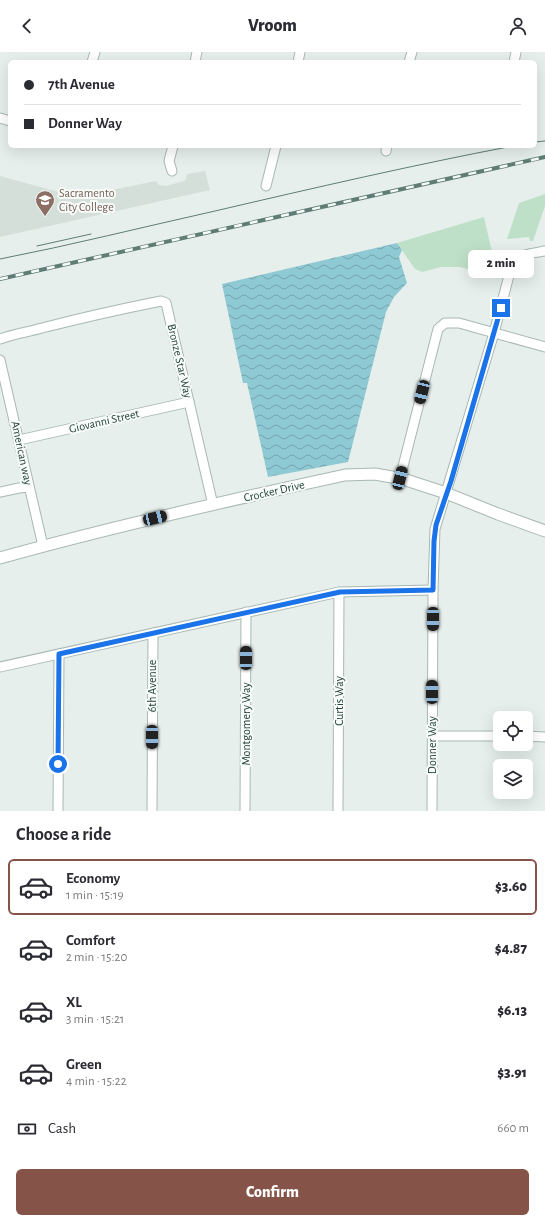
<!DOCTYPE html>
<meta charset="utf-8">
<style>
:root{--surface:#fff;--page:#f2f2f3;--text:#2b2b33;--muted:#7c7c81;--line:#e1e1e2;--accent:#855347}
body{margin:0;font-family:"Alegreya Sans",sans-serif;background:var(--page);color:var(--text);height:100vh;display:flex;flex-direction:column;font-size:15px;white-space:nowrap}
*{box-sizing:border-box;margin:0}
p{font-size:13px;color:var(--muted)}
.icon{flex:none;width:22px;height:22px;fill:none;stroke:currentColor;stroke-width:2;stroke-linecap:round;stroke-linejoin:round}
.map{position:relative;height:759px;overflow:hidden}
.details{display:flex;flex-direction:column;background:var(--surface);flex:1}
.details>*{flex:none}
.top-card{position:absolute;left:8px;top:8px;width:529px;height:88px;border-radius:6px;box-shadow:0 4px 16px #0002;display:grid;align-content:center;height:88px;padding:0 16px;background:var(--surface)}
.controls{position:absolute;left:493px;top:659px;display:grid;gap:8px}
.controls a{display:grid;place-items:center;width:40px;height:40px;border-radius:6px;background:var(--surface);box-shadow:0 4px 16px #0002;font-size:20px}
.end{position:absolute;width:18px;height:18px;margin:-9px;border:5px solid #1a73e8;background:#fff;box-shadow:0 0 0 2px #fff}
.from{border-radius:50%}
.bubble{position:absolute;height:28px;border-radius:6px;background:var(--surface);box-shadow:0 4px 16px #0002;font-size:13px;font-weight:800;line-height:28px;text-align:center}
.car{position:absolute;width:12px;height:24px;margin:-12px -6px;border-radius:5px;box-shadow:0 0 3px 1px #0007;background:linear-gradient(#222 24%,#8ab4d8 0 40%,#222 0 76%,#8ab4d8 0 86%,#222 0)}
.top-card b{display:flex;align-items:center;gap:14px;height:38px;font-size:15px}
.top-card b+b{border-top:1px solid var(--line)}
.top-card i{width:10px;height:10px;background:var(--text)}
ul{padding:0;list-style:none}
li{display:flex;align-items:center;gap:12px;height:56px;margin:0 8px 6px;padding:0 8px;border:2px solid transparent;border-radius:6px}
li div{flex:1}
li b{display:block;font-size:15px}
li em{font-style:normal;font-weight:800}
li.active{border-color:var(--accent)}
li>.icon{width:36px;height:36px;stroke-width:1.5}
h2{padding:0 16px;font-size:18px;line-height:48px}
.pay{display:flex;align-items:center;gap:10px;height:44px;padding:0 16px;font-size:15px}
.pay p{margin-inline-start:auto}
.primary-button{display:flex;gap:8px;margin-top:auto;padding:8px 16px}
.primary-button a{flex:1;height:46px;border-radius:6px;background:var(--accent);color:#fff;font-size:16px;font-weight:800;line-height:46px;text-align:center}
header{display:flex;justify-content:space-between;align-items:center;height:52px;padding:0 16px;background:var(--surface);font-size:18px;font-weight:800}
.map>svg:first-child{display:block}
</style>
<header><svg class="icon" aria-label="back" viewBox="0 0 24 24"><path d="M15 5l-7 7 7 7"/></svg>Vroom<svg class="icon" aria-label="person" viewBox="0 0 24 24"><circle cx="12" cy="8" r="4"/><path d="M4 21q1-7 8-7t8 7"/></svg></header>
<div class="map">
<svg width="545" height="759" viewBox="0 0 545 759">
<defs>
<pattern id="water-waves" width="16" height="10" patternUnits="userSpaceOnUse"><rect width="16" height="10" fill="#8ec9d4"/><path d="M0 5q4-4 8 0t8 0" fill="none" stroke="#74a5ad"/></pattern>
</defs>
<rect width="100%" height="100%" fill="#e6efeb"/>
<path fill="#d4dfda" d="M 205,119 L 210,138 L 0,185 L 0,124 L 77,145 L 156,129 L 159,133 L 166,134 L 184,129 L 186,127 L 187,122 Z"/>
<g fill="#bfe0c8">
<path d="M 545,142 L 545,154 L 533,189 L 530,189 L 529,185 L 507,187 L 519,151 Z"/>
<path d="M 484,165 L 494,209 L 500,210 L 501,221 L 499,225 L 460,215 L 441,215 L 422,220 L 415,217 L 397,191 Z"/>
</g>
<path fill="url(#water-waves)" d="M 397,191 L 402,198 L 399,205 L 407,231 L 394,245 L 386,260 L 348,410 L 268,425 L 247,331 L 243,331 L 222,232 Z"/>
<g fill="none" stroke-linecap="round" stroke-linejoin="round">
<g stroke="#a8b8b2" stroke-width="11">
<g id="minor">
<path d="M 92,10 L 95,0"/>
<path d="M 195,10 L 197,0"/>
<path d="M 298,10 L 300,0"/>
<path d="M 409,10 L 412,0"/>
<path d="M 514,10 L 516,0"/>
<path d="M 0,66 L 10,69"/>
<path d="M 386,99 L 387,94"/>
<path d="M 172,119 L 169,109 L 173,94"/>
<path d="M 266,134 L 276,94"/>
<path d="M 0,287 C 14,282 28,280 42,276 C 81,266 121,257 161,249 L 166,251 L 213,453"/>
<path d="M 0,308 L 43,494"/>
<path d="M 19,388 L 189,350"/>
<path d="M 400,426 L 438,277 L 445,271 L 459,271 L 545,295"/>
<path d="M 0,440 L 19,436 L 29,435"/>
<path d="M 0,615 L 339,540 L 433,538"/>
<path d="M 432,684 L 500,684"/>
<path d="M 526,684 L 545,685"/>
<path d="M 58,759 L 59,602"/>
<path d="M 152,759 L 153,581"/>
<path d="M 245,759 L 246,560"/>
<path d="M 338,759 L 339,540"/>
<path d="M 432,759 L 433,538 L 435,477 L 494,281 L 512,212 C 518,202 534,201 545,199"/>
</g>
</g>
<g stroke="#a8b8b2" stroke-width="13">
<path id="tertiary" d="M 0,506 C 114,474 230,448 345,423 L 375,422 L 403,427 L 446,441 L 498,462 L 545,479"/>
</g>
<use href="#minor" stroke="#fff" stroke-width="9"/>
<use href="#tertiary" stroke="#fff" stroke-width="11"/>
<g stroke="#5f7d75" stroke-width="1">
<path d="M 535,90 L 545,89"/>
<path d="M 37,194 L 91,182"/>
<path d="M 0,207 C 72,193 143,175 215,159 C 314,136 413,113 513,94"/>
</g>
<g stroke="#5f7d75" stroke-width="4">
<path id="rail" d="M 0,227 L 545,105"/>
</g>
<use href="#rail" stroke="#f7fbf9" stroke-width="2.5" stroke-dasharray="8" stroke-linecap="butt"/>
</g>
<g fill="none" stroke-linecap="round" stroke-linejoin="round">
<path stroke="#1a73e8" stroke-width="5" d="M 58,712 L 59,602 L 340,540 L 433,538 L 434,489 L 436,473 L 451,429 L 501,256"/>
</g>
<defs>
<g id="university-pin" transform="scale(1)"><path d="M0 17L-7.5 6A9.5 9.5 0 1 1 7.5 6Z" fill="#8d6e63" stroke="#f7fbf9"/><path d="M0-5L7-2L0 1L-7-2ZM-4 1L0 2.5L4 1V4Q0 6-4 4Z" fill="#fff"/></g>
</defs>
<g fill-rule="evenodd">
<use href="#university-pin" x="45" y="148"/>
</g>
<g text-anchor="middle" stroke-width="4" stroke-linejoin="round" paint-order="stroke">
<g font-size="12" fill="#785e54" stroke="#f7fbf9" text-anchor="start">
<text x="59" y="145">Sacramento<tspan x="59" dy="14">City College</tspan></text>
</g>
<g font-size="12" fill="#24423a" stroke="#f7fbf9">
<text transform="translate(180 309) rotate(77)" y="4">Bronze Star Way</text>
<text transform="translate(104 369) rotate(-13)" y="4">Giovanni Street</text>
<text transform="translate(22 401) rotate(78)" y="4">American way</text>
<text transform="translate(274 439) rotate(-13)" y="4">Crocker Drive</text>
<text transform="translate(152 634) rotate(-90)" y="4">6th Avenue</text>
<text transform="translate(339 649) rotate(-90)" y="4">Curtis Way</text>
<text transform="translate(246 672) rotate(-90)" y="4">Montgomery Way</text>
<text transform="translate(432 693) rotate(-90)" y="4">Donner Way</text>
</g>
</g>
</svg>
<div class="controls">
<a><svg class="icon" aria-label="locate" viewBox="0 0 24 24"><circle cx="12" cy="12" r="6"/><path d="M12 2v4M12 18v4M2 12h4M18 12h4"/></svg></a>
<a><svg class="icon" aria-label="layers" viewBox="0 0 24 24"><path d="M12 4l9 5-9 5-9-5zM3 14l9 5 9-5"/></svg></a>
</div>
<i class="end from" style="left:58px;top:712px"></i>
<i class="end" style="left:501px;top:256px"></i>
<div class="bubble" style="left:468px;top:198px;width:66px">2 min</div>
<i class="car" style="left:422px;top:340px;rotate:194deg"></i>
<i class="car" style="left:400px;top:426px;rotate:14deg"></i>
<i class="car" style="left:155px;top:466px;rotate:77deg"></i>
<i class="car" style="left:433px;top:567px;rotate:180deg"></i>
<i class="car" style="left:246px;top:606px;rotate:0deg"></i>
<i class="car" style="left:432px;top:640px;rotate:0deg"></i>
<i class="car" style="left:152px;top:685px;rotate:180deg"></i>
<div class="top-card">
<b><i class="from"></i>7th Avenue</b>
<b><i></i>Donner Way</b>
</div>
</div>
<section class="details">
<h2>Choose a ride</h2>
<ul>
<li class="active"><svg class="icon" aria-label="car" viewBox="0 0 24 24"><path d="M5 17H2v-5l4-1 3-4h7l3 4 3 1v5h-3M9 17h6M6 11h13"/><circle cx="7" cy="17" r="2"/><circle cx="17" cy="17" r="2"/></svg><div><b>Economy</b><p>1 min · 15:19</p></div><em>$3.60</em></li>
<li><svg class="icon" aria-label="car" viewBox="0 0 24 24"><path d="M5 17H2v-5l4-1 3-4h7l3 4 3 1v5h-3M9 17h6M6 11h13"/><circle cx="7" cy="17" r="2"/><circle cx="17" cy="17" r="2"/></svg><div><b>Comfort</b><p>2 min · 15:20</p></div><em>$4.87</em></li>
<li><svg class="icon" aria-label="car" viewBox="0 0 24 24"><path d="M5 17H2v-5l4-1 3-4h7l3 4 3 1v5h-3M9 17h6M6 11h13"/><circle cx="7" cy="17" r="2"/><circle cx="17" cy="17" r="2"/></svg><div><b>XL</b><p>3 min · 15:21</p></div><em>$6.13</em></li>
<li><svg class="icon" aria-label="car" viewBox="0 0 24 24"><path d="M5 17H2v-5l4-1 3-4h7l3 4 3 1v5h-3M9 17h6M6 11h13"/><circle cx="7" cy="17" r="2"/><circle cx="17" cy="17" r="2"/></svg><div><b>Green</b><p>4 min · 15:22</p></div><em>$3.91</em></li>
</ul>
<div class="pay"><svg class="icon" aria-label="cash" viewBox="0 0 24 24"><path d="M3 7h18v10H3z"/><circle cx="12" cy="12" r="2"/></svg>Cash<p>660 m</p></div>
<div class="primary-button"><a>Confirm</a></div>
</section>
